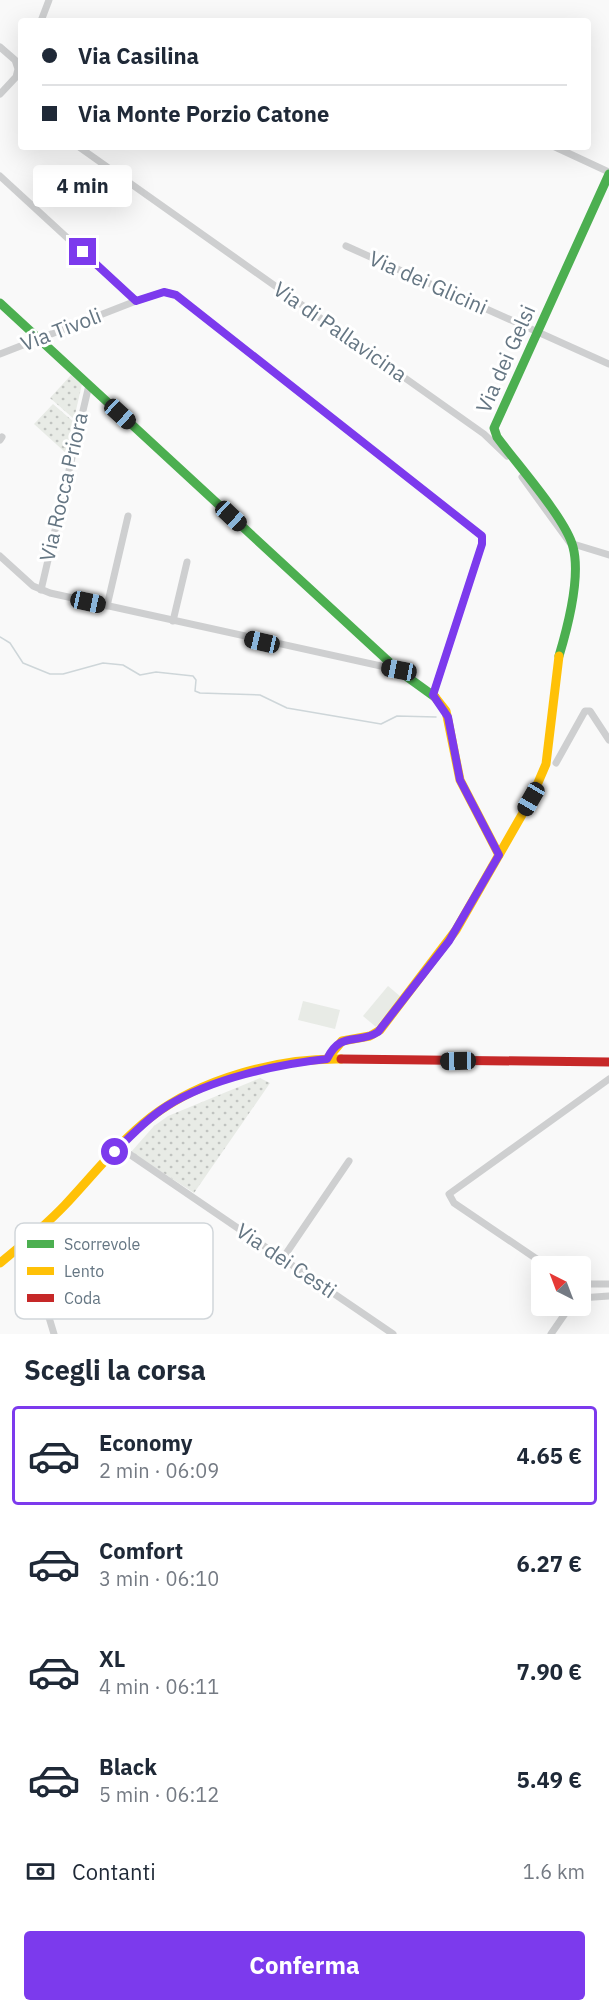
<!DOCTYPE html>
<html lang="it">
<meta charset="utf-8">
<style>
:root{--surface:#fff;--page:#f2f2f3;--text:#1f2937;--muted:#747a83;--line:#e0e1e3;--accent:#7c3aed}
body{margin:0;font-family:"IBM Plex Sans",sans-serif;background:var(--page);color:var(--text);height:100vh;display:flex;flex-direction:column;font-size:22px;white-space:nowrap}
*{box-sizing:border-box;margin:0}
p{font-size:20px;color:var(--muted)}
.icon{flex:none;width:33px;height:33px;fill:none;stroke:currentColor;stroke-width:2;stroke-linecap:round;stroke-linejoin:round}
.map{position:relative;height:1334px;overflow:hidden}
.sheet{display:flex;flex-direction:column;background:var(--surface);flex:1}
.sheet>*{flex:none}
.guide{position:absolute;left:18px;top:18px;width:573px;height:132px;border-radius:6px;box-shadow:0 6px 24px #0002;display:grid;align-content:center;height:132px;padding:0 24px;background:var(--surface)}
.needle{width:39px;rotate:318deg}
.buttons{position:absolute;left:531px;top:1256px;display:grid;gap:12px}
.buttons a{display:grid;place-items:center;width:60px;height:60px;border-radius:6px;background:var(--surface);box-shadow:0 6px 24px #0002;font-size:30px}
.end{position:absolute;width:27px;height:27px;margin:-14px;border:8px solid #7c3aed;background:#fff;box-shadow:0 0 0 3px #fff}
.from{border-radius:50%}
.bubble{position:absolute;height:42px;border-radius:6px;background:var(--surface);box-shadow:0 6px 24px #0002;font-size:20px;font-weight:800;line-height:42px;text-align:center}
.car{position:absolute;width:18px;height:36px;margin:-18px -9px;border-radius:8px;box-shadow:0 0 4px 2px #0007;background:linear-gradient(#222 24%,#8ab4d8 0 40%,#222 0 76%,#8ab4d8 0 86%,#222 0)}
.guide b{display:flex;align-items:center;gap:21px;height:57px;font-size:22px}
.guide b+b{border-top:2px solid var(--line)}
.guide i{width:15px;height:15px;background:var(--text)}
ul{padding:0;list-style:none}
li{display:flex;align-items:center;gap:18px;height:99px;margin:0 12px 9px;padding:0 12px;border:3px solid transparent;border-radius:6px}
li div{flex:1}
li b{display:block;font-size:22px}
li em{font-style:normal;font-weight:800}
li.current{border-color:var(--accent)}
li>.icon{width:54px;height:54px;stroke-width:1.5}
h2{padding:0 24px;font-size:27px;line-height:72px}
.pay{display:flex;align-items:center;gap:15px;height:66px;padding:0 24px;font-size:22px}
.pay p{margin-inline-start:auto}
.action{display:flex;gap:12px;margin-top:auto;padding:12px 24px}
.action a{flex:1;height:69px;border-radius:6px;background:var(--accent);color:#fff;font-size:24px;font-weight:800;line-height:69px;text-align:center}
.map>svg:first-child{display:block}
</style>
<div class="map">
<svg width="609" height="1334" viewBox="0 0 609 1334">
<defs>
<pattern id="grass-dots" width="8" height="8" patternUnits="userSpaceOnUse" patternTransform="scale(1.5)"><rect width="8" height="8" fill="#e8ebe6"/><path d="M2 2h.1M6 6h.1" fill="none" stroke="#c0c3c0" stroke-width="1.8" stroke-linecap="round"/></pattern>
</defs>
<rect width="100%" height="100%" fill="#f9f9f9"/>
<g fill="url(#grass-dots)">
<path d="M 71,375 L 82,384 L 74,419 L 50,398 Z"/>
<path d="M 53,404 L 75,423 L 67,454 L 34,424 Z"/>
<path d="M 260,1078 L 270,1083 L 194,1193 L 131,1152 L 154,1126 L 168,1116 Z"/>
</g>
<g fill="#e8ebe6">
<path d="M 388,986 L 401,997 L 376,1027 L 363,1016 Z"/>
<path d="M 303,1001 L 340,1010 L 335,1029 L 298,1020 Z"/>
</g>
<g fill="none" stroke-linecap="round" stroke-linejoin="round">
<path stroke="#ced6d9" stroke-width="1.5" d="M 0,637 L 10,643 L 23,663 L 50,674 L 63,674 L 103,663 L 123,665 L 140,675 L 156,672 L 193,676 L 196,680 L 195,691 L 200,693 L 260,695 L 287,708 L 381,724 L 397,716 L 436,717"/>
<g stroke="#cecfd0" stroke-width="7">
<path d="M 41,21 L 49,0"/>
<path d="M 0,47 L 15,60 L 18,69 L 16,77 L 0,94"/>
<path d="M 79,147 L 484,434 L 507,456"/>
<path d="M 555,147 L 609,172"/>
<path d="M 0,176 L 136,301"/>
<path d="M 346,246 L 609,364"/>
<path d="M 0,354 L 136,301 L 164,292 L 176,295 L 482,536 L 482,544 L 433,695"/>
<path d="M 0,440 L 2,437"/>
<path d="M 522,477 L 570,543 L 609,555"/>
<path d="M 0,556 L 33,586 L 50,593 L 399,670"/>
<path d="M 41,590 L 89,385"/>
<path d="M 107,606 L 128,516"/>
<path d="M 173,621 L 187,562"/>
<path d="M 556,763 L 585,711 L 590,711 L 609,740"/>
<path d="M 119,1147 L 393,1334"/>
<path d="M 26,1241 L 54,1334"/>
<path d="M 283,1258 L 349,1161"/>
<path d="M 547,1266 L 454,1203 L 449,1194 L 609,1079"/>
<path d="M 580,1284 L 609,1284"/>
<path d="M 580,1298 L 609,1296"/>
<path d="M 551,1334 L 571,1305"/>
</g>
<g stroke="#4caf50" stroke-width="9">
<path d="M 0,303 L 399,671 L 435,697"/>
<path d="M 559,656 C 568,626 581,577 573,547 C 566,519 516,463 497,437 L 494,428 L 609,174"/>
</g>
<g stroke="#ffc107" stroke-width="9">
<path d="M 435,697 L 446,711 L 460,780 L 499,855"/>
<path d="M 327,1059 L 342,1041 L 370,1036 L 380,1030 L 456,930 L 531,799 L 546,764 L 559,656"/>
<path d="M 0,1263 C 22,1245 45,1226 65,1205 C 93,1175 119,1142 151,1117 C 202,1078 278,1058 341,1059"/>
</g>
<path stroke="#c62828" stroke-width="9" d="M 341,1059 L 609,1062"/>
</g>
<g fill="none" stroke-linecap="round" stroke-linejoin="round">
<path stroke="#7c3aed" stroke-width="8" d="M 83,252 L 136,301 L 164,292 L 176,295 L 482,536 L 482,544 L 433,695 L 448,717 L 460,780 L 499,855 L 449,941 L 378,1032 C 358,1045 341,1030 327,1059 C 278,1064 210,1079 167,1106 C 148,1118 131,1135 115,1152"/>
</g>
<g text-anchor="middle" stroke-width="6" stroke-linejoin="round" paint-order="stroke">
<g font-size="21" fill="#657683" stroke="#fff">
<text transform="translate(428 283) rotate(24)" y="7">Via dei Glicini</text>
<text transform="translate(61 330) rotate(-21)" y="7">Via Tivoli</text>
<text transform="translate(340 332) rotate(35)" y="7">Via di Pallavicina</text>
<text transform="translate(506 359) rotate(-66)" y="7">Via dei Gelsi</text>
<text transform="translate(64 487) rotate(-77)" y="7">Via Rocca Priora</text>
<text transform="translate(286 1261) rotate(34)" y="7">Via dei Cesti</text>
</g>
</g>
<rect x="15" y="1223" width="198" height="96" rx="9" fill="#fff" stroke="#d1d6da" stroke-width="1.5"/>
<rect x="27" y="1240" width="27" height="8" fill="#4caf50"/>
<rect x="27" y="1267" width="27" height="8" fill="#ffc107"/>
<rect x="27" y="1294" width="27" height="8" fill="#c62828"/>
<g font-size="16" fill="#657683">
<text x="64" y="1250">Scorrevole</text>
<text x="64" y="1277">Lento</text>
<text x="64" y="1304">Coda</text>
</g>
</svg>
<div class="buttons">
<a><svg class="needle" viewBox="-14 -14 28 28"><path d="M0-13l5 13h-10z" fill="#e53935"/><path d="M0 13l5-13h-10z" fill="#747a83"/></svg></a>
</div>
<i class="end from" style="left:115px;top:1152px"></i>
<i class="end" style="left:83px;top:252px"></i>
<div class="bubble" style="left:33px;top:165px;width:99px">4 min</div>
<i class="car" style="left:120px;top:414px;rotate:132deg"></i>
<i class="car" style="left:231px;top:516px;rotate:133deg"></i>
<i class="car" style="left:88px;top:602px;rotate:102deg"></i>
<i class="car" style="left:262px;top:642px;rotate:283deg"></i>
<i class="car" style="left:399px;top:670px;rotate:281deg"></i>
<i class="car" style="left:531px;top:799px;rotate:210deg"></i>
<i class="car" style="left:458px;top:1061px;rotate:269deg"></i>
<div class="guide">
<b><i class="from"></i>Via Casilina</b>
<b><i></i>Via Monte Porzio Catone</b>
</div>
</div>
<section class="sheet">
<h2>Scegli la corsa</h2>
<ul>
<li class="current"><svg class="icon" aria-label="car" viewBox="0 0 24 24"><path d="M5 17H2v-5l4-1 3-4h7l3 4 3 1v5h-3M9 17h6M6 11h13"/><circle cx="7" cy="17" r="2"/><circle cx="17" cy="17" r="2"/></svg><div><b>Economy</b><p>2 min · 06:09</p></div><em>4.65 €</em></li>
<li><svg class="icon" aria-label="car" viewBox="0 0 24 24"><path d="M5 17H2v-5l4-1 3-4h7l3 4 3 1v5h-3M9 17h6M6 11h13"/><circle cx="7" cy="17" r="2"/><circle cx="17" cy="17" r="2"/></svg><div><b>Comfort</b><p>3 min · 06:10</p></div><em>6.27 €</em></li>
<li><svg class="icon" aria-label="car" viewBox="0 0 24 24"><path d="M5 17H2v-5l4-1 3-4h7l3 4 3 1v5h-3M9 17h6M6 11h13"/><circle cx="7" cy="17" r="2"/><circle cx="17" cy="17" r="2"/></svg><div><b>XL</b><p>4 min · 06:11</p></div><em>7.90 €</em></li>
<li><svg class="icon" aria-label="car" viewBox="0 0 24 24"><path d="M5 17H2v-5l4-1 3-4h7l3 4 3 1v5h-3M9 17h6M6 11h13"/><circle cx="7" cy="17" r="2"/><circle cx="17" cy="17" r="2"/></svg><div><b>Black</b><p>5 min · 06:12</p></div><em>5.49 €</em></li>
</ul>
<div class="pay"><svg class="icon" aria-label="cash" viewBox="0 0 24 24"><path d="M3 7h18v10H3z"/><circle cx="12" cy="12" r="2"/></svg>Contanti<p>1.6 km</p></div>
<div class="action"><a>Conferma</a></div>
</section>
